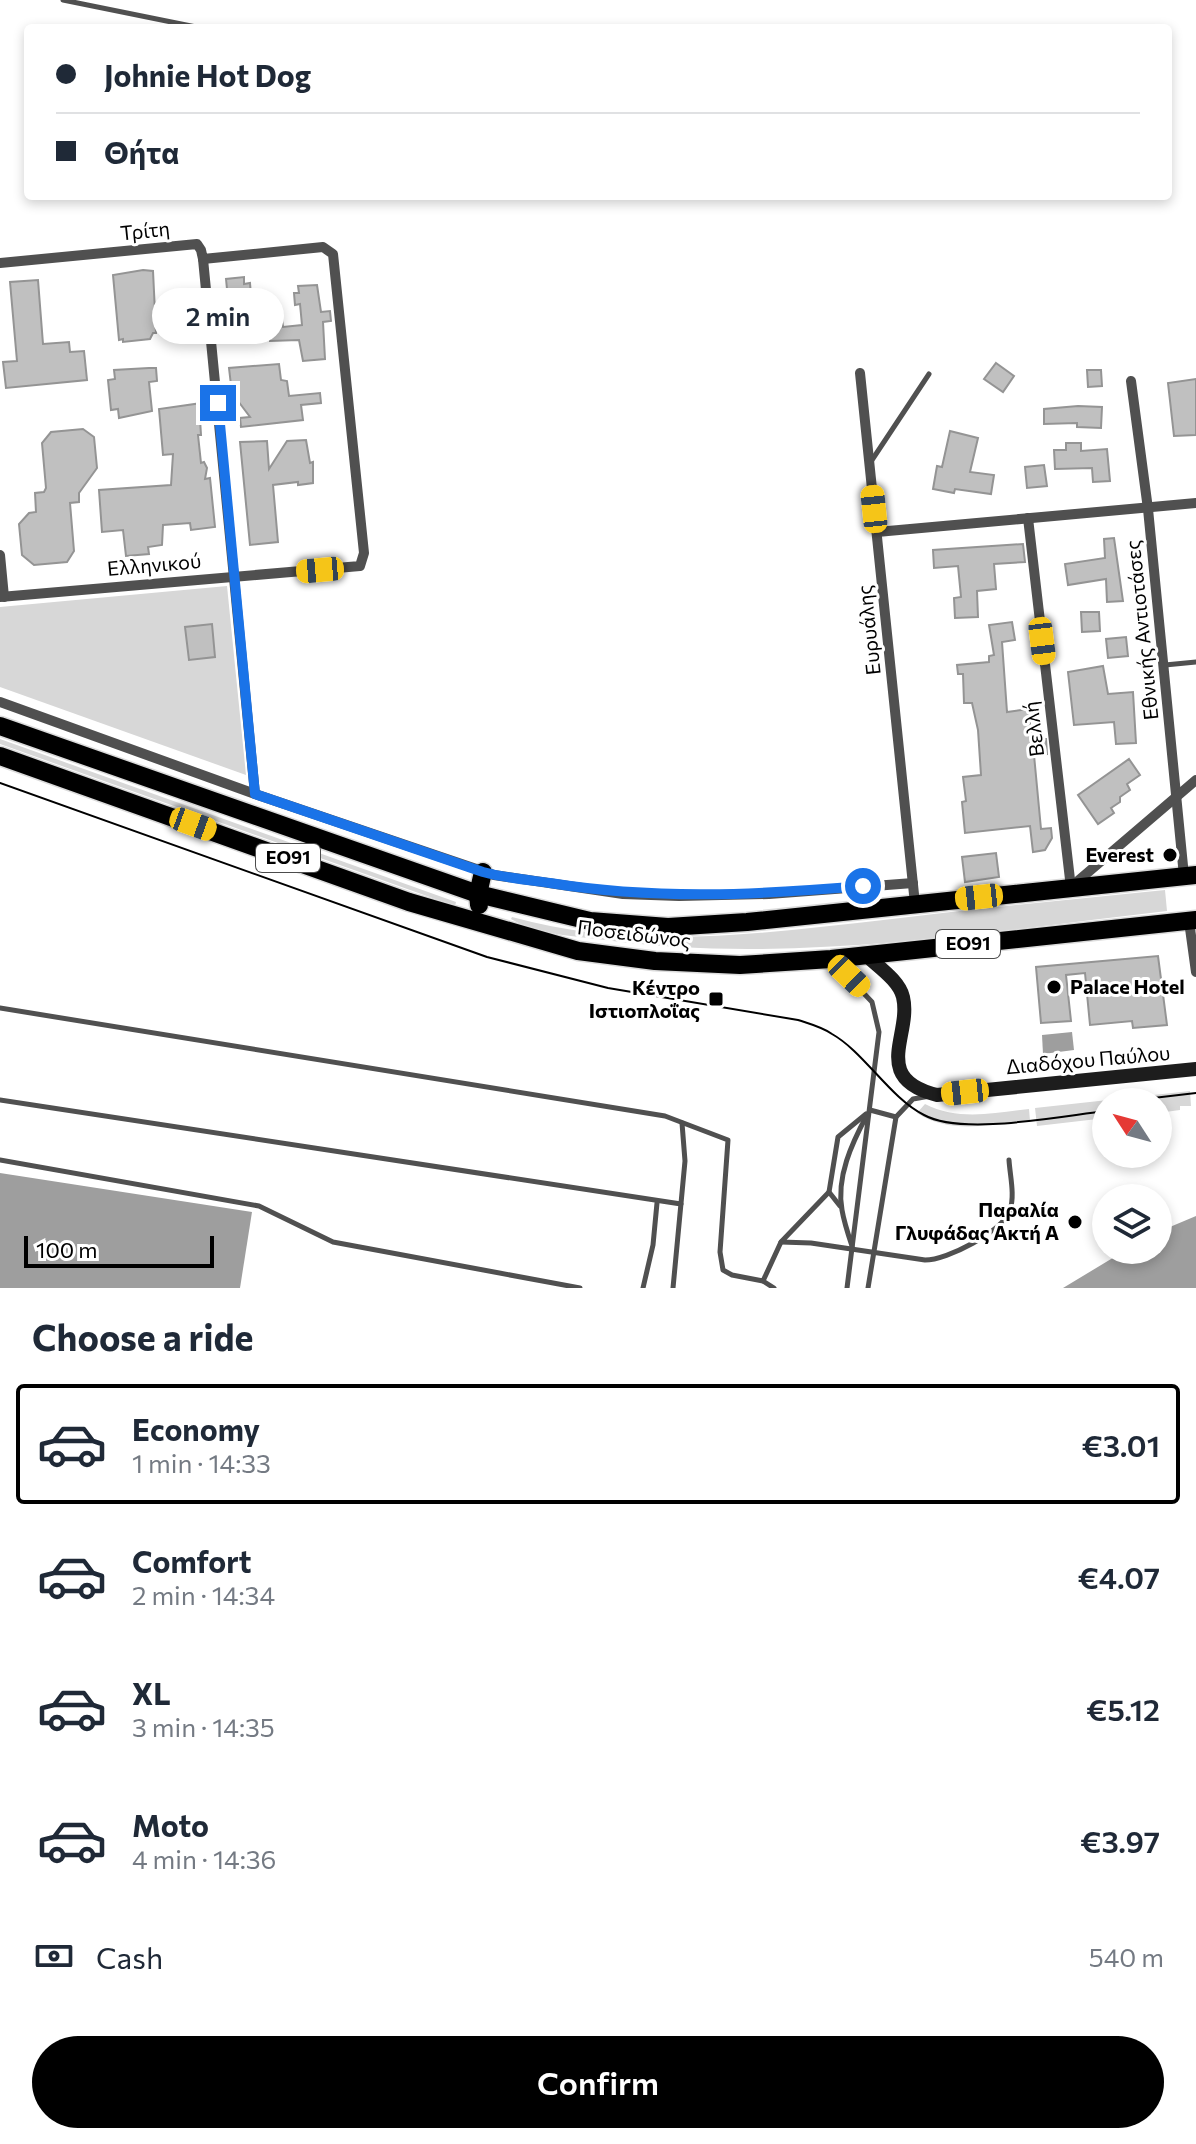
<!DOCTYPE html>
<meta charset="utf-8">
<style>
:root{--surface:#fff;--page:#f6f6f7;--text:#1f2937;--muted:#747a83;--line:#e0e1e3;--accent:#000}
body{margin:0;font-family:Commissioner,sans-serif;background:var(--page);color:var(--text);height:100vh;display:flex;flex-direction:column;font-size:30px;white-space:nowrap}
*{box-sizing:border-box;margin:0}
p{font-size:26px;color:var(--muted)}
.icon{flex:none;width:44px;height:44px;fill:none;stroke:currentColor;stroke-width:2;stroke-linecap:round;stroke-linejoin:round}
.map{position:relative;height:1288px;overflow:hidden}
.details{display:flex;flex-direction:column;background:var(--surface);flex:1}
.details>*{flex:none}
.top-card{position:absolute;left:24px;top:24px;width:1148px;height:176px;border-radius:8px;box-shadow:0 4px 12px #0003;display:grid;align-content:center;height:176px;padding:0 32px;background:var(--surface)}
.needle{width:52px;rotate:306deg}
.fabs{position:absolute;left:1092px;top:1088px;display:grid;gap:16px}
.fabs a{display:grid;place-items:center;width:80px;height:80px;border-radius:50%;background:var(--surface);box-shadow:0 4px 12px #0003;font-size:40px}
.scale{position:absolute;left:24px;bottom:20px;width:190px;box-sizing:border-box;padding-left:8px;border:4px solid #000;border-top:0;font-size:22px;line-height:28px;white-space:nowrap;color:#000;-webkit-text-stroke:6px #fff;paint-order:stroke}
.end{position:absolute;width:36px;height:36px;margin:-18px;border:10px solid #1a73e8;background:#fff;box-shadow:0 0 0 4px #fff}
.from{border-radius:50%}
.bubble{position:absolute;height:56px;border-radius:28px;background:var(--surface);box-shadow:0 4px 12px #0003;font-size:26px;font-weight:600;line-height:56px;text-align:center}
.car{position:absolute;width:24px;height:48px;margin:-24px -12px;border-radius:10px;box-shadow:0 0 6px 2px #0007;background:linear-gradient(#f5c518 24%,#345 0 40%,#f5c518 0 76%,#345 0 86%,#f5c518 0)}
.top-card b{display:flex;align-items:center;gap:28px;height:76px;font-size:30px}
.top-card b+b{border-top:2px solid var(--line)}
.top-card i{width:20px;height:20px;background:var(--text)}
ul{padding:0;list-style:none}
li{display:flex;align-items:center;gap:24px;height:120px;margin:0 16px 12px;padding:0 16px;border:4px solid transparent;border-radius:8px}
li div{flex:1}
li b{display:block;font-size:30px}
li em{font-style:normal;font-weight:600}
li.current{border-color:var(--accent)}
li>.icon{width:72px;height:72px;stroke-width:1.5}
h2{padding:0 32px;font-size:36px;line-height:96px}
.pay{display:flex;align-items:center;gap:20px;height:88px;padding:0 32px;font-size:30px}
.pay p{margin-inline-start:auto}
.button{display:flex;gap:16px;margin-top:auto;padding:16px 32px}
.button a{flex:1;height:92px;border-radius:48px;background:var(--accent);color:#fff;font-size:32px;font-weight:600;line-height:92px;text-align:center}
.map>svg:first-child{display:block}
</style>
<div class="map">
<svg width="1196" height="1288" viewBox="0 0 1196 1288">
<rect width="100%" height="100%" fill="#fff"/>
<g fill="#d7d7d7">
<path d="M 227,586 L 246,775 L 0,687 L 0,607 Z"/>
<path d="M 0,739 L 456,902 L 455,906 L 0,744 Z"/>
<path d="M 1165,890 L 1167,911 C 981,932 792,965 605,940 C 575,936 537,935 511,919 L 512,917 C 637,952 765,933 892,919 C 983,908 1074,899 1165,890 Z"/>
<path d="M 1190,1091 L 1191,1106 L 1180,1106 L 1180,1110 L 1158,1113 L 1158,1102 L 1106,1102 L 1106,1118 L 1037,1126 L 1035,1108 Z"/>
<path d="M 925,1104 C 958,1121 994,1113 1029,1109 L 1030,1121 C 992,1124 950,1135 917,1113 Z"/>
</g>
<g fill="#9e9e9e">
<path d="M 1072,1032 L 1074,1050 L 1043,1054 L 1042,1035 Z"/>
<path d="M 0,1173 L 252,1212 L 240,1288 L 0,1288 Z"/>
<path d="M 1196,1216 L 1196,1288 L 1063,1288 L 1126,1250 L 1158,1250 L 1158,1232 Z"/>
</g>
<g fill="#c0c0c0" stroke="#949494" stroke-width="2">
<path d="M 143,270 L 153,271 L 156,333 L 153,333 L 150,339 L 123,342 L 123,339 L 119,340 L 113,275 Z"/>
<path d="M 244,277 L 244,284 L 250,283 L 251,296 L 228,299 L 226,279 Z"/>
<path d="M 38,280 L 43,344 L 69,342 L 70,352 L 84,351 L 87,380 L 6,388 L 3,362 L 17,361 L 10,282 Z"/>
<path d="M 317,285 L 321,312 L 330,311 L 331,321 L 323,322 L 325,359 L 303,361 L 299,340 L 270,341 L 270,334 L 256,323 L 256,313 L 281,310 L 283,327 L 302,325 L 300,304 L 295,305 L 294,293 L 299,293 L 298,286 Z"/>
<path d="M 996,363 L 1014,376 L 1003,392 L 984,379 Z"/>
<path d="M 279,364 L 281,380 L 287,381 L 289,396 L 320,393 L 321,403 L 301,405 L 303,420 L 241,427 L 240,418 L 250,417 L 238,401 L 237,386 L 231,385 L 229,368 Z"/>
<path d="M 149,368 L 156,368 L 157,381 L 149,382 L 152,411 L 119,418 L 118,409 L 111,410 L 108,380 L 115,379 L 114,370 Z"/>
<path d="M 1087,370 L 1101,370 L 1102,386 L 1088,387 Z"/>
<path d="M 1196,379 L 1196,435 L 1174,436 L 1168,383 Z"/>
<path d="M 202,403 L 204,418 L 200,419 L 201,435 L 198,435 L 201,463 L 204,462 L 207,468 L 205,479 L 210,478 L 215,527 L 191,530 L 190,523 L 163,525 L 162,545 L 148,547 L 149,554 L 126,556 L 123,530 L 102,532 L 99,490 L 171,485 L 173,454 L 163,455 L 159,409 Z"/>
<path d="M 1078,406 L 1102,407 L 1101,428 L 1077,427 L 1077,423 L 1044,424 L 1044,409 Z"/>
<path d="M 83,429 L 94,437 L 97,468 L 79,493 L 79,502 L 70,503 L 74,551 L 67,562 L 34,565 L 22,555 L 19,524 L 29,513 L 36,512 L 35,493 L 44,492 L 46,488 L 42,443 L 51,432 Z"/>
<path d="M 950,431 L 978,438 L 970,472 L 994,475 L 991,494 L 955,489 L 954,493 L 933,489 L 937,466 L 942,467 Z"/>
<path d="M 306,440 L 310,463 L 313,462 L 313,483 L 298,485 L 298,482 L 273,485 L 278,542 L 250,545 L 240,442 L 267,441 L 269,469 L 287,441 Z"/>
<path d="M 1066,443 L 1081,443 L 1081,451 L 1107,449 L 1110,481 L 1093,482 L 1092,468 L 1055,469 L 1054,450 L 1066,450 Z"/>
<path d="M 1044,465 L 1047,486 L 1027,488 L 1025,467 Z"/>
<path d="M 1114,538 L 1123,601 L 1107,602 L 1106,579 L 1068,585 L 1065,564 L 1105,558 L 1104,539 Z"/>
<path d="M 1023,544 L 1025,562 L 994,564 L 996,589 L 977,591 L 978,617 L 955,618 L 954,598 L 961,597 L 958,566 L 934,568 L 933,550 Z"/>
<path d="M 1081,612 L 1099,612 L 1100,631 L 1082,632 Z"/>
<path d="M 1012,622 L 1015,640 L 1002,642 L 1007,712 L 1028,709 L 1032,739 L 1046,739 L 1047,754 L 1034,755 L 1041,829 L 1051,828 L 1052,838 L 1045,850 L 1033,852 L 1030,826 L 965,833 L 962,802 L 966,801 L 963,777 L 981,775 L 978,730 L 972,703 L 964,703 L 963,674 L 958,674 L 957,665 L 989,662 L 989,656 L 994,655 L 989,625 Z"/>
<path d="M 212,624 L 215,657 L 189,660 L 185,627 Z"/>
<path d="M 1126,637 L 1128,656 L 1108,658 L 1106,639 Z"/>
<path d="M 1103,666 L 1108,694 L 1133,692 L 1136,743 L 1116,744 L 1114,722 L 1074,725 L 1068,672 Z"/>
<path d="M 1129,759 L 1140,775 L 1127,784 L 1130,790 L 1120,797 L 1120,802 L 1111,808 L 1114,813 L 1098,824 L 1078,795 Z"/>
<path d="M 996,853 L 999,877 L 965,882 L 962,857 Z"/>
<path d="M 1158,956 L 1167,1025 L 1133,1028 L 1132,1021 L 1090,1025 L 1085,973 L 1066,975 L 1071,1021 L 1041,1023 L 1036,967 Z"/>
</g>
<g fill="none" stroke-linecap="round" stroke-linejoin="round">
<g stroke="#dbdbdb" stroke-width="21">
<g id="highway">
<path d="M 0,726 L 478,894 L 590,921 L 668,927 L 747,922 L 1196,875"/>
<path d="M 0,756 L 409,902 L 578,951 L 655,961 L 740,965 L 831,959 L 1196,920"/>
<path d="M 479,905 L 478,894 L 483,872"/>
</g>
</g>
<g stroke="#505050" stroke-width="5">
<path d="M 63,0 L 201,28"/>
<path d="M 872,460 L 929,374"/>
<path d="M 1165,665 L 1196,662"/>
<path d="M 835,963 L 872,1002 L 879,1032 L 847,1288"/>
<path d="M 0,1008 L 665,1116 L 728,1140 L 720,1252 L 723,1270 L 732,1275 L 763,1281 L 781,1242"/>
<path d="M 0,1100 L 681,1204"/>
<path d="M 870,1110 L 896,1117"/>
<path d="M 0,1160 L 259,1206 L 333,1242 L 580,1288"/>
<path d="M 829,1192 L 781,1242 L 811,1243 L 925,1260 C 947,1260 1002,1232 1010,1210 C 1015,1195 1010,1176 1009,1160"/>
<path d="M 840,1206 L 829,1192 L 838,1137 L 866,1114"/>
<path d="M 852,1246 C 848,1234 844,1222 842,1210 C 836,1177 852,1143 867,1115"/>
<path d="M 763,1281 L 774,1288"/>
<path d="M 643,1288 L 653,1245 L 657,1203"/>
<path d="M 673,1288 L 685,1161 L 682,1123"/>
<path d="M 868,1288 L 896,1117 L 913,1099 L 930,1096"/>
</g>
<g stroke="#505050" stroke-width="10">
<path d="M 203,259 L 255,794"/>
<path d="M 0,263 L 197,244 L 201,250 L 203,259 L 323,247 L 333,254 L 364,553 L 360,566 L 0,597"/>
<path d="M 860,373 L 915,904"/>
<path d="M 1131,381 L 1148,509 L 1184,876"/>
<path d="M 1028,518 L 1071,888"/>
<path d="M 877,532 L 1196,503"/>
<path d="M 0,555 L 4,597"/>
<path d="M 0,702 L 255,794 L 494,875 L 623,894 L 679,896 L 769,894 L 913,883"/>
<path d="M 1072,886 L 1196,780"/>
<path d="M 1189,921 L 1196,972"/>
</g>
<path stroke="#1d1d1d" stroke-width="14" d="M 866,955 C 877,966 899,980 903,997 C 912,1035 870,1078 937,1095 L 1196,1069"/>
<use href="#highway" stroke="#000" stroke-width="18"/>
<g stroke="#000" stroke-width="2">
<path d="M 0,783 L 487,957 L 608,988 L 798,1020 C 810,1024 822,1027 832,1034 C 864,1052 890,1098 924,1115 C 962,1136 1061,1116 1106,1111"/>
<path d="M 1119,1102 L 1196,1093"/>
</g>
</g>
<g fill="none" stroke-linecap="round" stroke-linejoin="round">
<path stroke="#1a73e8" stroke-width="10" d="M 218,403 L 255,794 L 483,872 C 505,878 528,880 550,883 C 656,900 756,895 863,886"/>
</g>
<g fill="#000" stroke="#fff" stroke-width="3">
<circle cx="1170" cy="855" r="8"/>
<circle cx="1054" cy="987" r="8"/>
<rect x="708" y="991" width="16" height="16" rx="4"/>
<circle cx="1075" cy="1222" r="8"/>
</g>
<g text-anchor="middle" stroke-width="6" stroke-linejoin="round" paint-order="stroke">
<g fill="#fff" stroke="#4c4c4c" stroke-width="2">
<rect x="256" y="844" width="64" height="28" rx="6"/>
<rect x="936" y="930" width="64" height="28" rx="6"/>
</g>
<g font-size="18" font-weight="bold" fill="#000">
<text x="288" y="864">ΕΟ91</text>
<text x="968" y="950">ΕΟ91</text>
</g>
<g font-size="20" fill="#000" stroke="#fff">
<text transform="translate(145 231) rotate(-6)" y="7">Τρίτη</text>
<text transform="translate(154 565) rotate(-5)" y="7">Ελληνικού</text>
<text transform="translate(869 630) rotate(-96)" y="7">Ευρυάλης</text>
<text transform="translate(1142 630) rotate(-96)" y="7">Εθνικής Αντιοτάσες</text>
<text transform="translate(1034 729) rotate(-97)" y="7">Βελλή</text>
<text transform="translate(634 934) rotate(7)" y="7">Ποσειδώνος</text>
<text transform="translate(1088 1060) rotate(-5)" y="7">Διαδόχου Παύλου</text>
</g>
<g font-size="20" font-weight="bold" fill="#000" stroke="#fff" text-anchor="end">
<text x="1154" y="862">Everest</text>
<text x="1070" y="994" text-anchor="start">Palace Hotel</text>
<text x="700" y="995">Κέντρο<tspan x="700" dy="23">Ιστιοπλοΐας</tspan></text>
<text x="1059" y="1217">Παραλία<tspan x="1059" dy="23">Γλυφάδας Ακτή Α</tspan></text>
</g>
</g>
</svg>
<div class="fabs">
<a><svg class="needle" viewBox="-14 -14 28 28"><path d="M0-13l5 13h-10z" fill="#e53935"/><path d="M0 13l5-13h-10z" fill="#747a83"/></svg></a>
<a><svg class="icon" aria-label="layers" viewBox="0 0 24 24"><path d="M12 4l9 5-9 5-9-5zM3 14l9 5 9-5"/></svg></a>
</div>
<div class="scale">100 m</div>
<i class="end from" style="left:863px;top:886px"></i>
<i class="end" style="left:218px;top:403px"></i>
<div class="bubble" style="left:152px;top:288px;width:132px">2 min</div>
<i class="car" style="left:874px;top:509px;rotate:354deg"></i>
<i class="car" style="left:320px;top:570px;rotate:265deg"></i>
<i class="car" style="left:1042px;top:641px;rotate:173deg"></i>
<i class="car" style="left:193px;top:824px;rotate:110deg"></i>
<i class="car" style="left:979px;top:897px;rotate:264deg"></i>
<i class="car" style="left:849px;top:976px;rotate:134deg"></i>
<i class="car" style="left:965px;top:1092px;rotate:264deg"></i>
<div class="top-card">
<b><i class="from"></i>Johnie Hot Dog</b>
<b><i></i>Θήτα</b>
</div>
</div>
<section class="details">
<h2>Choose a ride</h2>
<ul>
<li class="current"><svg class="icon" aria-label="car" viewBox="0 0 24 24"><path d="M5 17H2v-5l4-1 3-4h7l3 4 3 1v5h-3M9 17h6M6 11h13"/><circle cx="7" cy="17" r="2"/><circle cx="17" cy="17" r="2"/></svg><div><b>Economy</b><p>1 min · 14:33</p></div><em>€3.01</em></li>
<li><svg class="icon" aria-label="car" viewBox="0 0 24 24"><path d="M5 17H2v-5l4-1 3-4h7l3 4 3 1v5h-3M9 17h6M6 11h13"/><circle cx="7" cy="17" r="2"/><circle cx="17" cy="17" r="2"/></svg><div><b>Comfort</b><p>2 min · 14:34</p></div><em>€4.07</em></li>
<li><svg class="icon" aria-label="car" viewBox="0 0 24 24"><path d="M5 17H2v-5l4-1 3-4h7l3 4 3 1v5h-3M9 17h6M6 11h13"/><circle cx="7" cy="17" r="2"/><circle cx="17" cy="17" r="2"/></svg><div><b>XL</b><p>3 min · 14:35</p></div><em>€5.12</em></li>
<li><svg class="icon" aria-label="car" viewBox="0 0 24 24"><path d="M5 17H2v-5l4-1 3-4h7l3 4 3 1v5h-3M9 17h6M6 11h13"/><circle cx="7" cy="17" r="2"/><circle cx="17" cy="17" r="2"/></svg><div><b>Moto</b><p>4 min · 14:36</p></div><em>€3.97</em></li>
</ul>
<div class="pay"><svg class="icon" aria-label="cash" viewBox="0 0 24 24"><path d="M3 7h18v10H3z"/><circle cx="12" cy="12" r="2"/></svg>Cash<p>540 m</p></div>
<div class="button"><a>Confirm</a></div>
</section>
